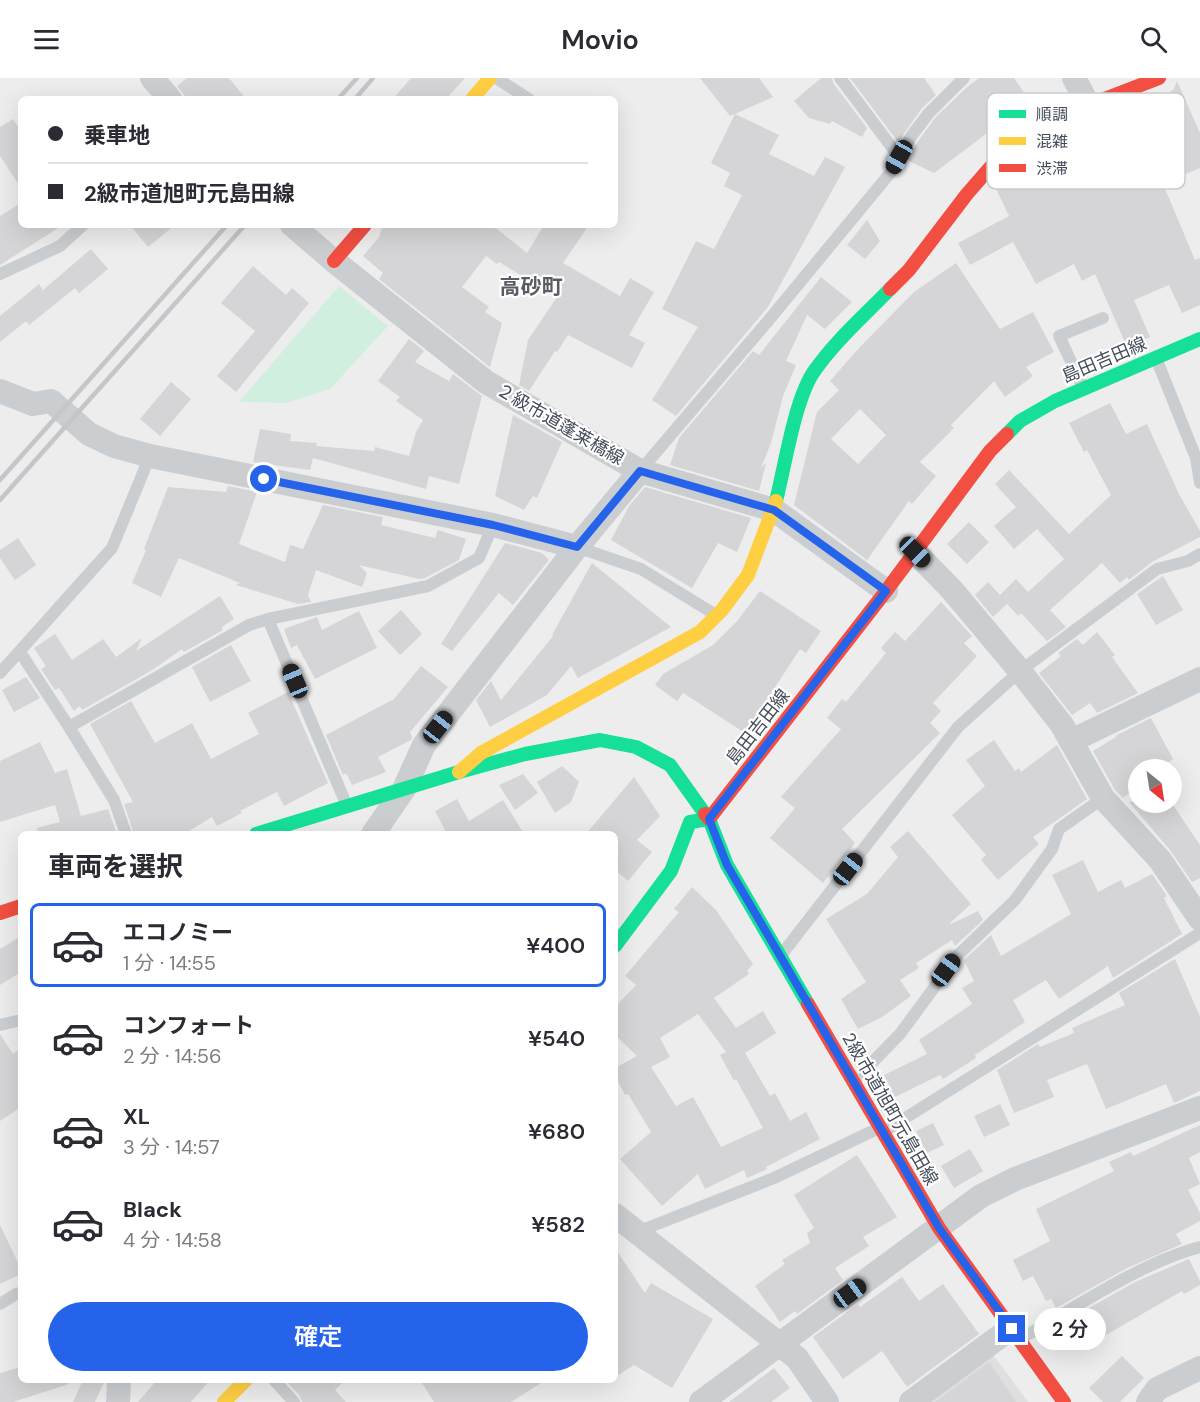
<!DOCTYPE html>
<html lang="ja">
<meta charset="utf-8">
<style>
:root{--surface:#fff;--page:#f2f2f3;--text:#2b2b33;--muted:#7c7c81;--line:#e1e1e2;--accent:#2563eb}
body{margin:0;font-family:"DM Sans","Noto Sans JP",sans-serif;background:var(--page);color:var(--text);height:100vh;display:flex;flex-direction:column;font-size:22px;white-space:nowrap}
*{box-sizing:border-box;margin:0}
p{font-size:20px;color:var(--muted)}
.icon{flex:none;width:33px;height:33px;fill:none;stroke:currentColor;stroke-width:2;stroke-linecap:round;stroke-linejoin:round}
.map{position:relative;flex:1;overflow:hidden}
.sheet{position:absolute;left:18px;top:753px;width:600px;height:552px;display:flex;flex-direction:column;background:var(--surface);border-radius:9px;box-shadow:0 6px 24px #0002}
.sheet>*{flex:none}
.hud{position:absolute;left:18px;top:18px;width:600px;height:132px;border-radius:9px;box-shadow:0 6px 24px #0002;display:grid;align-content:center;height:132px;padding:0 30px;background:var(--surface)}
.needle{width:39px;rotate:150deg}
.fabs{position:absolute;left:1128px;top:681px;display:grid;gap:12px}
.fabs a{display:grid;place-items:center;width:54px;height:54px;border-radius:50%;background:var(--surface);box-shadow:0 6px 24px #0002;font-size:30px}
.end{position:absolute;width:27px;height:27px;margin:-14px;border:8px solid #2563eb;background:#fff;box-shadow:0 0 0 3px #fff}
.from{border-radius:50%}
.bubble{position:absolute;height:42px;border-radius:21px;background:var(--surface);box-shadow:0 6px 24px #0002;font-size:20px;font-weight:600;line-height:42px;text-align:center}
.car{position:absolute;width:18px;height:36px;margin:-18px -9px;border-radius:8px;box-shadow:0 0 4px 2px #0007;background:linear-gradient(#222 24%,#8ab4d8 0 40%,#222 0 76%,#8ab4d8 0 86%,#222 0)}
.hud b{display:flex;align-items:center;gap:21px;height:57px;font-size:22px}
.hud b+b{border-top:2px solid var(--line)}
.hud i{width:15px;height:15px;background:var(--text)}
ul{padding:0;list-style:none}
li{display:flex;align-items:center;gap:18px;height:84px;margin:0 12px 9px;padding:0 18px;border:3px solid transparent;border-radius:9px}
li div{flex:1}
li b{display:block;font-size:22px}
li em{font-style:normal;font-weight:600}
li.current{border-color:var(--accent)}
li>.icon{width:54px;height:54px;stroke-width:1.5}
h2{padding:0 30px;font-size:27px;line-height:72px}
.button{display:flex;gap:12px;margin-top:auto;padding:12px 30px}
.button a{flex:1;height:69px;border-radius:36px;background:var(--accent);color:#fff;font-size:24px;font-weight:600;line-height:69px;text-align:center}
header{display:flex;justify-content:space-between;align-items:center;height:78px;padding:0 30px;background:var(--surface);font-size:27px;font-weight:600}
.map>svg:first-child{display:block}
</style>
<header><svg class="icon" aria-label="menu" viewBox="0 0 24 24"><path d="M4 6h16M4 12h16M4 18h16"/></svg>Movio<svg class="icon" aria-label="search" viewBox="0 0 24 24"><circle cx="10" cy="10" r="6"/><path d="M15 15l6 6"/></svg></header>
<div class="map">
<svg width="1200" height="1324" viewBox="0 0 1200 1324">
<rect width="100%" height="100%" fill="#eeeded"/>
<path fill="#e0dedf" d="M 991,1274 L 1028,1324 L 924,1324 Z"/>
<path fill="#d0efdf" d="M 339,208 L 388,248 L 330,311 L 286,325 L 239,324 Z"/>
<g fill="#d5d5d7" fill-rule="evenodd">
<path d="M 187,0 L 229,0 L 246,21 L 187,21 L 177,8 Z"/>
<path d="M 411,0 L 465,0 L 446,21 L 393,21 Z"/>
<path d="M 700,0 L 759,0 L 773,19 L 735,36 L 779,57 L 769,76 L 814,98 L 825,79 L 845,89 L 768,229 L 676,338 L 652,322 L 698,249 L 662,231 L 696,163 L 714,171 L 742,117 L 724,108 L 730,95 L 711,85 L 735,36 L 730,38 Z"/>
<path d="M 821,0 L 832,0 L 833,5 L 867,50 L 862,59 L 832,43 L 830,46 L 809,40 L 794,23 Z"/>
<path d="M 850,0 L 924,0 L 936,17 L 922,30 L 898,64 Z"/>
<path d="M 979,0 L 1014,0 L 1030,23 L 934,95 L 907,82 L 919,62 L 935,40 L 966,10 Z"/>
<path d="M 1177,3 L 1200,55 L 1200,90 L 1163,106 L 1195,182 L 1200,180 L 1200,227 L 1182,235 L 1169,207 L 1134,222 L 1150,259 L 1127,269 L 1095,196 L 1082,203 L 1074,186 L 1036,206 L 1013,164 L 970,187 L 958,165 L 1009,138 L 996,111 L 1018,86 L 1025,83 L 1033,99 L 1077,78 L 1070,63 L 1096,52 L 1099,60 L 1139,42 L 1134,30 L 1166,17 L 1174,11 Z"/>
<path d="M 13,41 L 21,53 L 21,110 L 0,78 L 0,49 Z"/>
<path d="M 21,125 L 21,147 L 63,147 L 0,187 L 0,138 Z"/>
<path d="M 867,142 L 880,163 L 865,181 L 847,167 Z"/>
<path d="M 130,147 L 175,147 L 148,169 Z"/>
<path d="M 383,147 L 492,147 L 527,175 L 544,147 L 589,147 L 563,185 L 620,218 L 630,200 L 654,214 L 629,257 L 645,265 L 632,290 L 568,257 L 557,274 L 555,273 L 529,313 L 519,307 L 528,262 L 557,219 L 499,184 L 497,186 L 486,178 L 462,209 L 489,229 L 485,234 L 502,245 L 490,289 L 379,201 L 383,195 L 363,178 L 379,159 Z"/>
<path d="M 91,171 L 108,191 L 79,215 L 75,210 L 29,247 L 26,243 L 0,264 L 0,238 L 39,206 L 43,212 Z"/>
<path d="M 956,185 L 1000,251 L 1033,234 L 1054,274 L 1026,289 L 1033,298 L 1005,319 L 994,303 L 951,347 L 954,350 L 920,384 L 936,398 L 912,426 L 909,423 L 867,482 L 794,427 L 817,334 L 839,312 L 830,303 L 859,270 L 914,214 ZM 860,331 L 886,357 L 858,386 L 831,361 Z"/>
<path d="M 253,188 L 286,217 L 292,210 L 309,225 L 236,314 L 217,298 L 255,253 L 221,225 Z"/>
<path d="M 821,199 L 852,224 L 825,251 L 807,237 L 786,283 L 796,287 L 783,318 L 771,365 L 761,390 L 766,385 L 759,413 L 670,387 L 679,360 L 753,273 L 759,277 Z"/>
<path d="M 409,261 L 424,273 L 415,284 L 449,303 L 453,296 L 482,318 L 459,406 L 429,398 L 426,411 L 313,380 L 310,392 L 253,384 L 260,351 L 291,356 L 290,363 L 317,365 L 316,368 L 374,373 L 375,369 L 409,378 L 416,354 L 423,342 L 396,323 L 400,319 L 378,303 Z"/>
<path d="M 171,304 L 191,321 L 160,358 L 140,341 Z"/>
<path d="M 1110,325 L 1126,356 L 1147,346 L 1179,416 L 1200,453 L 1200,459 L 1152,484 L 1129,502 L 1127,499 L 1120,505 L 1102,485 L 1050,532 L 1066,549 L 1047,563 L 1021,535 L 1018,538 L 1007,526 L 993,539 L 975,517 L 988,504 L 1000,517 L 1016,501 L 1028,514 L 1064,481 L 1037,451 L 1014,471 L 994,448 L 1016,429 L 995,406 L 1009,392 L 1069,456 L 1111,417 L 1087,372 L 1084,374 L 1069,345 Z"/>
<path d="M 513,337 L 562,364 L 537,420 L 533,418 L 524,432 L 495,418 Z"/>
<path d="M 228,408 L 257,414 L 239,466 L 285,484 L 290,467 L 303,471 L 323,427 L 383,439 L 381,447 L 435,460 L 438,452 L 466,461 L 459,482 L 425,500 L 419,501 L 359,487 L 367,495 L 362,509 L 316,492 L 308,517 L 311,524 L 298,526 L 236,507 L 240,505 L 179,480 L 161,519 L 132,505 L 146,472 L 144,471 L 168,409 L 226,414 Z"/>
<path d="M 645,409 L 751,440 L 737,474 L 718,465 L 692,510 L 611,462 L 629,428 Z"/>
<path d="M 969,444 L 989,464 L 967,486 L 947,466 Z"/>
<path d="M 18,460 L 36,487 L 15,502 L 0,480 L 0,472 Z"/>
<path d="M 505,465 L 542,475 L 549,482 L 513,527 L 499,515 L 452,573 L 441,566 Z"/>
<path d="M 592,485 L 671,549 L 578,600 L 571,588 L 547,617 L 490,649 L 476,622 L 491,603 L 501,622 L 553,558 L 552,557 Z"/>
<path d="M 1163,498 L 1183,532 L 1156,547 L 1137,516 Z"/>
<path d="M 760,513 L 821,553 L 806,575 L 800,571 L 745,655 L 683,615 L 677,623 L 655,607 L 663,596 L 713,567 L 737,543 Z"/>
<path d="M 220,518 L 234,541 L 222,549 L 223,552 L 184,574 L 182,571 L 154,591 L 82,632 L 80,628 L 74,633 L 59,610 L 55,612 L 41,591 L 46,588 L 34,570 L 55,556 L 72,582 L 103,561 L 116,579 L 142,560 L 136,573 Z"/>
<path d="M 941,524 L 972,558 L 964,565 L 977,578 L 933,625 L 941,633 L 930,645 L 940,655 L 842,751 L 855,765 L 823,805 L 770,760 L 795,730 L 781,719 L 841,651 L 827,640 L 842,621 L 846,624 L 886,575 L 881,570 L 895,554 L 905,563 Z"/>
<path d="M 401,532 L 422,556 L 400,577 L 378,553 Z"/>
<path d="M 359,533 L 377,570 L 315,601 L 297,567 L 291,570 L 284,551 L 317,539 L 322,552 Z"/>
<path d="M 1097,554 L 1115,577 L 1112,579 L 1138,615 L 1097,635 L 1090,625 L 1072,637 L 1039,595 L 1061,578 L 1058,575 L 1077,561 L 1083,567 Z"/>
<path d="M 231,567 L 251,603 L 210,624 L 192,589 Z"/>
<path d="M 421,588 L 448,609 L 410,654 L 412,659 L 411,662 L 378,679 L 386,694 L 352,707 L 346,695 L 343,697 L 326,657 L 394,621 Z"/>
<path d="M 26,599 L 40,620 L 14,634 L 2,612 Z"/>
<path d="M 288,614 L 328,705 L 284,728 L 277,714 L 240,733 L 242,735 L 217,748 L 212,739 L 184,756 L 134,756 L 124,726 L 133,724 L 90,646 L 131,623 L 155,665 L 192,645 L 211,681 L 259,656 L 248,635 Z"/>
<path d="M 1151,640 L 1173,681 L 1159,692 L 1138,692 L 1138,708 L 1123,720 L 1115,712 L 1093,673 L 1116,659 L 1115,658 Z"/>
<path d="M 994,662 L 1015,693 L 1019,690 L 1021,694 L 1057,667 L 1087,721 L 1033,759 L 1039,766 L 998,802 L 981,782 L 986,777 L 952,737 L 985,708 L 966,682 Z"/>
<path d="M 40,664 L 55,695 L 67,691 L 81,738 L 108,731 L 117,756 L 38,756 L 37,750 L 60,744 L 55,727 L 0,744 L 0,683 Z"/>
<path d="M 562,688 L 579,704 L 571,724 L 555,735 L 537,704 Z"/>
<path d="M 523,696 L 538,715 L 515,732 L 499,707 Z"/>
<path d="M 634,699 L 660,738 L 637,762 L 652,774 L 628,803 L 615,792 L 615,756 L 586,756 Z"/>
<path d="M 457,721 L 469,743 L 503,722 L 524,756 L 447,756 L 435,733 Z"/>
<path d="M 1129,724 L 1171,724 L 1200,767 L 1200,800 L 1192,804 L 1170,772 Z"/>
<path d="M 908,753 L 971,826 L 950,845 L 951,846 L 978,833 L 983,842 L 955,868 L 952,862 L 916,885 L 919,890 L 900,902 L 911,918 L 882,939 L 858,951 L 841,921 L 866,904 L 826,841 L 867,816 L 898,779 L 890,769 Z"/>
<path d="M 1083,782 L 1098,814 L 1121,802 L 1125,810 L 1152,796 L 1167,818 L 1164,820 L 1182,856 L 1113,900 L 1108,888 L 1059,921 L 1046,902 L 1013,922 L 1025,944 L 975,977 L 976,980 L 943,1001 L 940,997 L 895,1019 L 884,997 L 927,976 L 919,962 L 972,926 L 962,910 L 974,903 L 964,882 L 991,857 L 1001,878 L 1071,836 L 1052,797 Z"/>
<path d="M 692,809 L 716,832 L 753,886 L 747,893 L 749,896 L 714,920 L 736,950 L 763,933 L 776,955 L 745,975 L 770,1018 L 775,1015 L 790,1043 L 806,1034 L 820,1061 L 766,1089 L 767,1091 L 747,1100 L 744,1092 L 705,1111 L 698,1096 L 662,1128 L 620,1081 L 651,1054 L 628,1016 L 625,1017 L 615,998 L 615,990 L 637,978 L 615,957 L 615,929 L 636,907 L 625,898 L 679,834 L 674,831 ZM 698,936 L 726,974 L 720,977 L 734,1003 L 736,1001 L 763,1050 L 721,1069 L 693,1019 L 676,1028 L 651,989 L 670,979 L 660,960 Z"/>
<path d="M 21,858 L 21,894 L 0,907 L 0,871 Z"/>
<path d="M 1175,881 L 1200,939 L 1200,1013 L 1174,1025 L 1166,1006 L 1106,1031 L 1087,986 L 1047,1002 L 1054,1019 L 1014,1035 L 997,992 L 1038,966 L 1040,969 L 1074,955 L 1072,950 L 1125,927 L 1119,915 Z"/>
<path d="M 0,956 L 13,976 L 21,970 L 21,1029 L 0,1043 Z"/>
<path d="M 1000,1026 L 1010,1047 L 984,1059 L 974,1038 Z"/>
<path d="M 933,1045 L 944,1067 L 927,1075 L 916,1053 Z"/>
<path d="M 1200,1047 L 1200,1074 L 1189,1080 L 1200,1106 L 1188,1112 L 1200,1135 L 1200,1143 L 1176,1156 L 1182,1166 L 1127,1190 L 1056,1230 L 1051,1221 L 1046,1223 L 1033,1198 L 1023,1203 L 1013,1182 L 1050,1163 L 1036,1131 L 1114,1093 L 1109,1084 L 1131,1074 L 1133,1078 Z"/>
<path d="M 970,1071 L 983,1093 L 954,1110 L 941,1088 Z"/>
<path d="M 857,1077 L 897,1139 L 863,1159 L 869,1168 L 835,1190 L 843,1202 L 797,1236 L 795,1233 L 780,1244 L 755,1208 L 785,1186 L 782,1182 L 810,1165 L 807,1155 L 814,1150 L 794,1117 Z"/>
<path d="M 0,1147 L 21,1191 L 21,1196 L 0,1206 Z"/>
<path d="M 615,1170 L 645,1215 L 651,1205 L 713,1241 L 672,1310 L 634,1287 L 615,1299 Z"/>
<path d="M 1189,1181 L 1200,1203 L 1200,1207 L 1184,1216 L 1182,1213 L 1080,1272 L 1064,1244 L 1135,1204 Z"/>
<path d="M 902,1199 L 919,1223 L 943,1206 L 979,1256 L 907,1309 L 882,1273 L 843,1301 L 813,1259 L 858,1226 L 860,1229 Z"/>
<path d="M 1122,1278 L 1144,1300 L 1120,1324 L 1103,1324 L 1089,1310 Z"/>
<path d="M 989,1284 L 1016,1324 L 935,1324 Z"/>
<path d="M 21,1289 L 21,1302 L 68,1302 L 69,1306 L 13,1324 L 0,1324 L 0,1295 Z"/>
<path d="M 774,1290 L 790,1310 L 771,1324 L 729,1324 Z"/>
<path d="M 83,1302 L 105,1302 L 95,1324 L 73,1324 Z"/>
<path d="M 157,1302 L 210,1302 L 191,1324 L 138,1324 Z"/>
<path d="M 288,1302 L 345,1302 L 335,1312 L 346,1324 L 302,1324 L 300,1318 L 286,1303 Z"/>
<path d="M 420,1302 L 546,1302 L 511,1324 L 434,1324 Z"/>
</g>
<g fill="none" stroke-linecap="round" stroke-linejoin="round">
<g stroke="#cbced1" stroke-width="12">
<path d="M 496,0 L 529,21"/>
<path d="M 840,0 L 899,79"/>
<path d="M 0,196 L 60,168 L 83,147"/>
<path d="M 1156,280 L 1196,380 L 1200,405"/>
<path d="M 1082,307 L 1059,258 L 1103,240"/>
<path d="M 640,393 L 768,243 L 891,94 L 912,57 L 929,35 L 964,0"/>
<path d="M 577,469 L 641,491 L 716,537"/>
<path d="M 268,541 L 347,728"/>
<path d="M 20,574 L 69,649 L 249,547 L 268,541 L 428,508 L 479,480 L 493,447"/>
<path d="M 0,595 L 112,470 L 150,378"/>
<path d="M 69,649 L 114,722 L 126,756"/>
<path d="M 782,876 L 958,649 L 1020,593 L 1157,491 L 1188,483 L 1200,476"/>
<path d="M 0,947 L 21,942"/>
<path d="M 855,1002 L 900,956 L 958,877 L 1015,822 L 1052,771 L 1059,751 L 1103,720"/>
<path d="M 883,1054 L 1200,855"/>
<path d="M 637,1154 L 774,1100 L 879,1050"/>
<path d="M 0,1226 L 16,1216 L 21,1215"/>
<path d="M 1020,1261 C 1075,1230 1140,1185 1200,1169"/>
<path d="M 274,1302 L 294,1324"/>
</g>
<g stroke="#cbced1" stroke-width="24">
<path d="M 152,0 L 170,21"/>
<path d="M 1074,0 L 1089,28"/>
<path d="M 292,147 L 334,183 L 486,304 L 640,393 L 774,432 L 886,513"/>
<path d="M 0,313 L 33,326 L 51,323 L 89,356 L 114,368 L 150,378 L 493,447 L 577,469"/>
<path d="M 915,474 L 952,512 L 1020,593 L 1062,647 L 1103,720 L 1160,782 L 1200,841"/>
<path d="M 1071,663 L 1200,601"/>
<path d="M 373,756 L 404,711 L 424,667 L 577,469 L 640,393"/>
<path d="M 615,1137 L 797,1280 L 827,1324"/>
<path d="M 118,1324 L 119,1302"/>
<path d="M 701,1324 L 981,1118 L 1015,1101 L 1200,1030"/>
<path d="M 911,1324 L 999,1259 L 1012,1252"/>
<path d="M 1148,1324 L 1157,1311 L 1200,1290"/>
</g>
<g stroke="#16e098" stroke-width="14">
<path d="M 1007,356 L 1020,343 L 1055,323 L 1200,261"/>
<path d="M 776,423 C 785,388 795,319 815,292 C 836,262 865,237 890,211"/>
<path d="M 256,756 L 459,694 L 525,676 L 600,662 L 636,669 L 670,687 L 705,736"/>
<path d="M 615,868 L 671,793 L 690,744 L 709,741 L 727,787 L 808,926"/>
</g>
<g stroke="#ffcf43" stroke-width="14">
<path d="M 472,21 L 490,0"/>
<path d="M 459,694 L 481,675 L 700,554 L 722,532 L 748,497 L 776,423"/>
<path d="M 224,1324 L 246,1302"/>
</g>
<g stroke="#f24e42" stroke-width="14">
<path d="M 334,183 L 365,147"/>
<path d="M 890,211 L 909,192 L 967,116 L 1014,62 L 1050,42 L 1159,0"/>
<path d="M 705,736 L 709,741 L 886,513 L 990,373 L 1007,356"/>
<path d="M 0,835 L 21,828"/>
<path d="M 808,926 L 939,1150 L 1064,1324"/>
</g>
<g stroke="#c4c6c9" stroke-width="4.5">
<path d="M 338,21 L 357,0"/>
<path d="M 355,21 L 373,0"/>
<path d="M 0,402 L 227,147"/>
<path d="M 0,422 L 245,147"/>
</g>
</g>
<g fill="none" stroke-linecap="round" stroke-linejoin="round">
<path stroke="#2563eb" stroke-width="8" d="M 264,401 L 493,447 L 577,469 L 640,393 L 774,432 L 886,513 L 709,741 L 727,787 L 939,1150 L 1012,1251"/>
</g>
<g text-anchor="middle" stroke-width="4.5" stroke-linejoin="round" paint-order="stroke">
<g font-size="18" fill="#444d5a" stroke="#fff">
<text transform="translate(1104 282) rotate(-23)" y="6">島田吉田線</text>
<text transform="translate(560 346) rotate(30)" y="6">２級市道蓬莱橋線</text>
<text transform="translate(758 649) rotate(-52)" y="6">島田吉田線</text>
<text transform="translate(890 1031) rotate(60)" y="6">2級市道旭町元島田線</text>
</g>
<g font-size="21" font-weight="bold" fill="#595c62" stroke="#fff">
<text x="531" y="216">高砂町</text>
</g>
</g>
<rect x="987" y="15" width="198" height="96" rx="9" fill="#fff" stroke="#c7cace" stroke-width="1.5"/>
<rect x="999" y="32" width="27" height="8" fill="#16e098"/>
<rect x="999" y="59" width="27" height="8" fill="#ffcf43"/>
<rect x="999" y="86" width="27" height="8" fill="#f24e42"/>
<g font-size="16" fill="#444d5a">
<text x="1036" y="42">順調</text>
<text x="1036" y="69">混雑</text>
<text x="1036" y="96">渋滞</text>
</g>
</svg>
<div class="fabs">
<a><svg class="needle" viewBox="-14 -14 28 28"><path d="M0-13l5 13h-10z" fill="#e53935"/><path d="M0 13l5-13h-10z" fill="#7c7c81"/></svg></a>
</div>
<i class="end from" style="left:264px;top:401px"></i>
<i class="end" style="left:1012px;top:1251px"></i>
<div class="bubble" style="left:1034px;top:1230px;width:72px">2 分</div>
<i class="car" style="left:899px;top:79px;rotate:209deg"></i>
<i class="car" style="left:915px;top:474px;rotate:135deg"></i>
<i class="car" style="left:295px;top:603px;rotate:337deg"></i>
<i class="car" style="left:438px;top:649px;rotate:38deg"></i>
<i class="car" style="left:848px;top:791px;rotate:38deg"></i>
<i class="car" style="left:946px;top:892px;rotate:36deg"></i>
<i class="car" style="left:850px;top:1215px;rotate:54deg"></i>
<div class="hud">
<b><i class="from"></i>乗車地</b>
<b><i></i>2級市道旭町元島田線</b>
</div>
<section class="sheet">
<h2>車両を選択</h2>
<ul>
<li class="current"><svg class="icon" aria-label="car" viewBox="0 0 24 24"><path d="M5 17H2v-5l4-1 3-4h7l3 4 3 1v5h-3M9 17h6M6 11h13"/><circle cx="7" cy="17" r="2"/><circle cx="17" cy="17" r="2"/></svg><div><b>エコノミー</b><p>1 分 · 14:55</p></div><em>¥400</em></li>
<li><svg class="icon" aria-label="car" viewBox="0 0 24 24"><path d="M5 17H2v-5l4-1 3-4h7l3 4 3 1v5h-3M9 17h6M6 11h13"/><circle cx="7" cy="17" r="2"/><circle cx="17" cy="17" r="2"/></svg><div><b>コンフォート</b><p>2 分 · 14:56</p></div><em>¥540</em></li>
<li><svg class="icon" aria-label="car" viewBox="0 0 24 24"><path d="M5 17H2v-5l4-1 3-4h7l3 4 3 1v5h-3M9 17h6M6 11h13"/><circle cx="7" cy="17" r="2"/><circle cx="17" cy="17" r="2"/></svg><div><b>XL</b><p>3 分 · 14:57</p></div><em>¥680</em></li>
<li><svg class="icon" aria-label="car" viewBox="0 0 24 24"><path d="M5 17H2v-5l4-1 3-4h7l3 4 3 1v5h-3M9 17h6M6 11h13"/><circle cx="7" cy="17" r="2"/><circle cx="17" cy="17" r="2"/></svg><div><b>Black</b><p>4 分 · 14:58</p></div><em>¥582</em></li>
</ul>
<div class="button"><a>確定</a></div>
</section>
</div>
